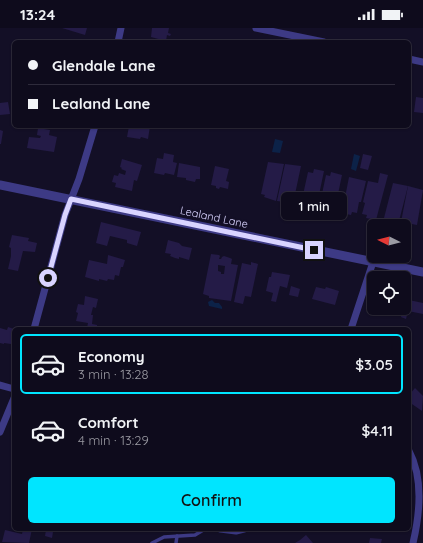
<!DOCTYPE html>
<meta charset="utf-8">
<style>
:root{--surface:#0e0b1c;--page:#171425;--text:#f1f3f6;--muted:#9b9ba3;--line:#2e2b3b;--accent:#00e5ff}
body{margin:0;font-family:Quicksand,sans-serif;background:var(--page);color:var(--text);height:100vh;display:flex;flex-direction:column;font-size:15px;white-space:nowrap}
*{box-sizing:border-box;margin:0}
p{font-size:13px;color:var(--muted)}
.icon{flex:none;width:22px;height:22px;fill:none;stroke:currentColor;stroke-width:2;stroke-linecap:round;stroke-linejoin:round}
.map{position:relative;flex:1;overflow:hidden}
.drawer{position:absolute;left:12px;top:299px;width:399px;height:204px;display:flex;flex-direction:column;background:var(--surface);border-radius:6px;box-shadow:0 1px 3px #0004,0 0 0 1px var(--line)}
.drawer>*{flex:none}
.top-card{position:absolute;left:12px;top:12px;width:399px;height:88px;border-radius:6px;box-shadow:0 1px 3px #0004,0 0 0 1px var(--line);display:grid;align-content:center;height:88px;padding:0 16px;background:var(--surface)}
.needle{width:26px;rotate:276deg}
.controls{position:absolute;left:367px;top:191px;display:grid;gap:8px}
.controls a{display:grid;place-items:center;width:44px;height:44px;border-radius:6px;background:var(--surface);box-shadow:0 1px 3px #0004,0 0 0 1px var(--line);font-size:20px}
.end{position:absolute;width:18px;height:18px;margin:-9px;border:5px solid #d9d4ff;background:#111;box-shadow:0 0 0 2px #111}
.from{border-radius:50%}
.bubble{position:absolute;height:28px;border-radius:6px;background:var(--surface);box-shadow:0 1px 3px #0004,0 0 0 1px var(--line);font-size:13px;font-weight:600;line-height:28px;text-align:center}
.top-card b{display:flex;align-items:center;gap:14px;height:38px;font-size:15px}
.top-card b+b{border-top:1px solid var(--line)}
.top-card i{width:10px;height:10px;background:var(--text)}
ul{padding:7px 0 0;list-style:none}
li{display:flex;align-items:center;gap:12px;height:60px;margin:0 8px 6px;padding:0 8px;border:2px solid transparent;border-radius:6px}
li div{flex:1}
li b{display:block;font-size:15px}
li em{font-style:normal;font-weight:600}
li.active{border-color:var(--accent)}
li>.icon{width:36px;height:36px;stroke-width:1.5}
.cta{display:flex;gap:8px;margin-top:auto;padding:8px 16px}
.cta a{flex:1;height:46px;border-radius:6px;background:var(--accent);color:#111;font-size:16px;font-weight:600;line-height:46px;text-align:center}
.status{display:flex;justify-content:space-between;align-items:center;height:28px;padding:0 20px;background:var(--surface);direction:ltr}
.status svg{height:11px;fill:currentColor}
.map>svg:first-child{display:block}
</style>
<div class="status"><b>13:24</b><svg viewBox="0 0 49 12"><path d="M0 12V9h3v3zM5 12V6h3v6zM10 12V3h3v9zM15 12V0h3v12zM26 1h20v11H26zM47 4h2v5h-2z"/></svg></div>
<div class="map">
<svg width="423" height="515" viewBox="0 0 423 515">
<rect width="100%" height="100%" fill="#130f26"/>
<g fill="#0c2248">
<path d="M 275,111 L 283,113 L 280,125 L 272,124 Z"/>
<path d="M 354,126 L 360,128 L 356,143 L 351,141 Z"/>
<path d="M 212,272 L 215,275 L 219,275 L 222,279 L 222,281 L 209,278 L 208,274 Z"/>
</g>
<g fill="#241b47" fill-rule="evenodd">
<path d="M 62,0 L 87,0 L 85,7 Z"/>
<path d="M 152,0 L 169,0 L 168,5 L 171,6 L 170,8 L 167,7 L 166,13 L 151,9 Z"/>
<path d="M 416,69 L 423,70 L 423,85 L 414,84 Z"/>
<path d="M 8,74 L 10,86 L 0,87 L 0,75 Z"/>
<path d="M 19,98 L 33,98 L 32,101 Z"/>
<path d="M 129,98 L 150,98 L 148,111 L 141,109 L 140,111 L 127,109 Z"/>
<path d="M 38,100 L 50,102 L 49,107 L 57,109 L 54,124 L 27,120 L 29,109 L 40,110 L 41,108 L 37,107 Z"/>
<path d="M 0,102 L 3,103 L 1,116 L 0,116 Z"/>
<path d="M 164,125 L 174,127 L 173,134 L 177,135 L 174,147 L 165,145 L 164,147 L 154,145 L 157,130 L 163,131 Z"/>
<path d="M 363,126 L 372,128 L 368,142 L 360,140 Z"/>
<path d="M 122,131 L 142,137 L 137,153 L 134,152 L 132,163 L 115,159 L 116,155 L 112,154 L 114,147 L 118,148 L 119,145 L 125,147 L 126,143 L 121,141 L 122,140 L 120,139 Z"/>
<path d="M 268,134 L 284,136 L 276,173 L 264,169 L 265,167 L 261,166 Z"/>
<path d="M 179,135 L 200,139 L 200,151 L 196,151 L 195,154 L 186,152 L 186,150 L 177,149 Z"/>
<path d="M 285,136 L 301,138 L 294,171 L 291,171 L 291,174 L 285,173 L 285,174 L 277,173 Z"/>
<path d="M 215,138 L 229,141 L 226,153 L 229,154 L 228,161 L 220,159 L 219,161 L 216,160 L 216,158 L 211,157 Z"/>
<path d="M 314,141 L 324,143 L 316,181 L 301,176 L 308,144 L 313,145 Z"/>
<path d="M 331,144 L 342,147 L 334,185 L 322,183 L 323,181 L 319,180 L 326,147 L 330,148 Z"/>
<path d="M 380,145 L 388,147 L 376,192 L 366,190 L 367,187 L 362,186 L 365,175 L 363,174 L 368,153 L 378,155 Z"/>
<path d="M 349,149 L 366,153 L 361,174 L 359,174 L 357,185 L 352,184 L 351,187 L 342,185 Z"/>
<path d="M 393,155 L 408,158 L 399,193 L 384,190 Z"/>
<path d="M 408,158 L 423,162 L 417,197 L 401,194 Z"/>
<path d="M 101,194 L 141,204 L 137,218 L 127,215 L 127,212 L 110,208 L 107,218 L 96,215 Z"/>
<path d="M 12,207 L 29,210 L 28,213 L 37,215 L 35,224 L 23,223 L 18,243 L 8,241 L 11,228 L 11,220 L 9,219 Z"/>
<path d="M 168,212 L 179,215 L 182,218 L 192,220 L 189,232 L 179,229 L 179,231 L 175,230 L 170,228 L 171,226 L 165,225 Z"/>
<path d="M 211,226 L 219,227 L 220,228 L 219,231 L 221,231 L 222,229 L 224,228 L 230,230 L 232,231 L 231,236 L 238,237 L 231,273 L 209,270 L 209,268 L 203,266 ZM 218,237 L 225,238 L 224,246 L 221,246 L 221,244 L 218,243 Z"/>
<path d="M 108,227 L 125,232 L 123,239 L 121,239 L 119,248 L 115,247 L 114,252 L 108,251 L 107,253 L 99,251 L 99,253 L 85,249 L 89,232 L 107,236 Z"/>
<path d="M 251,234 L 258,236 L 251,269 L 245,268 L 243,276 L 234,274 L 242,235 L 251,237 Z"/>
<path d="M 272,244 L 290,247 L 287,260 L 280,258 L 276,274 L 271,273 L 273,265 L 266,263 L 269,249 L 271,249 Z"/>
<path d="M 291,258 L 300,261 L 298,269 L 289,267 Z"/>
<path d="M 316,259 L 325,261 L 326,259 L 339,263 L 335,277 L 312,271 Z"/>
<path d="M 85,268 L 98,271 L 96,280 L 93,279 L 91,287 L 93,287 L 92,296 L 97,297 L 97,301 L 87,300 L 88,295 L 76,293 L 78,285 L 76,284 L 78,276 L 84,277 Z"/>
<path d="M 404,271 L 423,275 L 423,286 L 408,283 L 406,291 L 401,289 L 403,280 L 404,280 Z"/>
<path d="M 8,299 L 14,301 L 11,316 L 4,315 L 4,316 L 0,315 L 0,300 L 7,302 Z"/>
<path d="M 415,360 L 423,368 L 422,383 L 409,374 L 409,367 Z"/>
<path d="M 13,471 L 14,471 L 14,485 L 11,484 Z"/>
<path d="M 23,501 L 32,501 L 29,515 L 2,514 L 5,502 L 22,506 Z"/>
<path d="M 46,502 L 53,504 L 52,510 L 45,508 Z"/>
<path d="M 306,507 L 313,515 L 295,515 L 300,512 Z"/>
<path d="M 370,510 L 382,511 L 381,515 L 369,515 Z"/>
</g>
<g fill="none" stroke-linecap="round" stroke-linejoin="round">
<g stroke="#3d3a85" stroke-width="3.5">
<path d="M 222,301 L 223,301"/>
<path d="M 152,515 L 164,509 L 195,507 L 205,501"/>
<path d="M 176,515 L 177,508"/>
</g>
<g stroke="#3d3a85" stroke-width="7">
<path d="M 256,0 L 324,14"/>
<path d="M 118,14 L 121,0"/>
<path d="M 409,31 L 423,34"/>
<path d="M 34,301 L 65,187 L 79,151 L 95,98"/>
<path d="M 351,301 L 373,234"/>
<path d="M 0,357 L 14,361"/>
<path d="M 0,404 L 14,370"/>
<path d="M 409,423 C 423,449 420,485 413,515"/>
<path d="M 220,501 L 236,503 L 244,501"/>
</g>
<path stroke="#3d3a85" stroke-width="9" d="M 0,157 L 423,244"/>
</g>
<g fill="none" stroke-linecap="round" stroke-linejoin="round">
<path stroke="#d9d4ff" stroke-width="5" d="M 48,250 L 65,187 L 71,171 L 314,222"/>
</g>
<g text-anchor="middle" stroke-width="4" stroke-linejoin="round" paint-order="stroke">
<g font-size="11" fill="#d9d4ff" stroke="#130f26">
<text transform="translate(214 189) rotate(12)" y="4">Lealand Lane</text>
</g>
</g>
</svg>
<div class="controls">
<a><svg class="needle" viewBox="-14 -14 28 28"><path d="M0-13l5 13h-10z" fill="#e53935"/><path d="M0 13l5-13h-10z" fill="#9b9ba3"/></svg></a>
<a><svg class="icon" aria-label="locate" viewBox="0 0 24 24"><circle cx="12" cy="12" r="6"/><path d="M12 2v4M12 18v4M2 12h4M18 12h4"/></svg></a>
</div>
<i class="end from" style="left:48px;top:250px"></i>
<i class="end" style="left:314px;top:222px"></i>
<div class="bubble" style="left:281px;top:164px;width:66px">1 min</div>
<div class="top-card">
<b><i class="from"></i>Glendale Lane</b>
<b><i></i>Lealand Lane</b>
</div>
<section class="drawer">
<ul>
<li class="active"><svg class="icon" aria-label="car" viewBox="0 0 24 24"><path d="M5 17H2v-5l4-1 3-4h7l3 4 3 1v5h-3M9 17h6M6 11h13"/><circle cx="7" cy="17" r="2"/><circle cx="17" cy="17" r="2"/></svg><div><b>Economy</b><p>3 min · 13:28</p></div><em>$3.05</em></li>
<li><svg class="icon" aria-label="car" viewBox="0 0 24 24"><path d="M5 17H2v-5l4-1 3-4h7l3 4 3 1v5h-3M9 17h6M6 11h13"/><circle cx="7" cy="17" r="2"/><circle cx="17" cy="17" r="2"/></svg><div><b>Comfort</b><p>4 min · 13:29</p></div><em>$4.11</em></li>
</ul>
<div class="cta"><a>Confirm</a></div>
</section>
</div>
